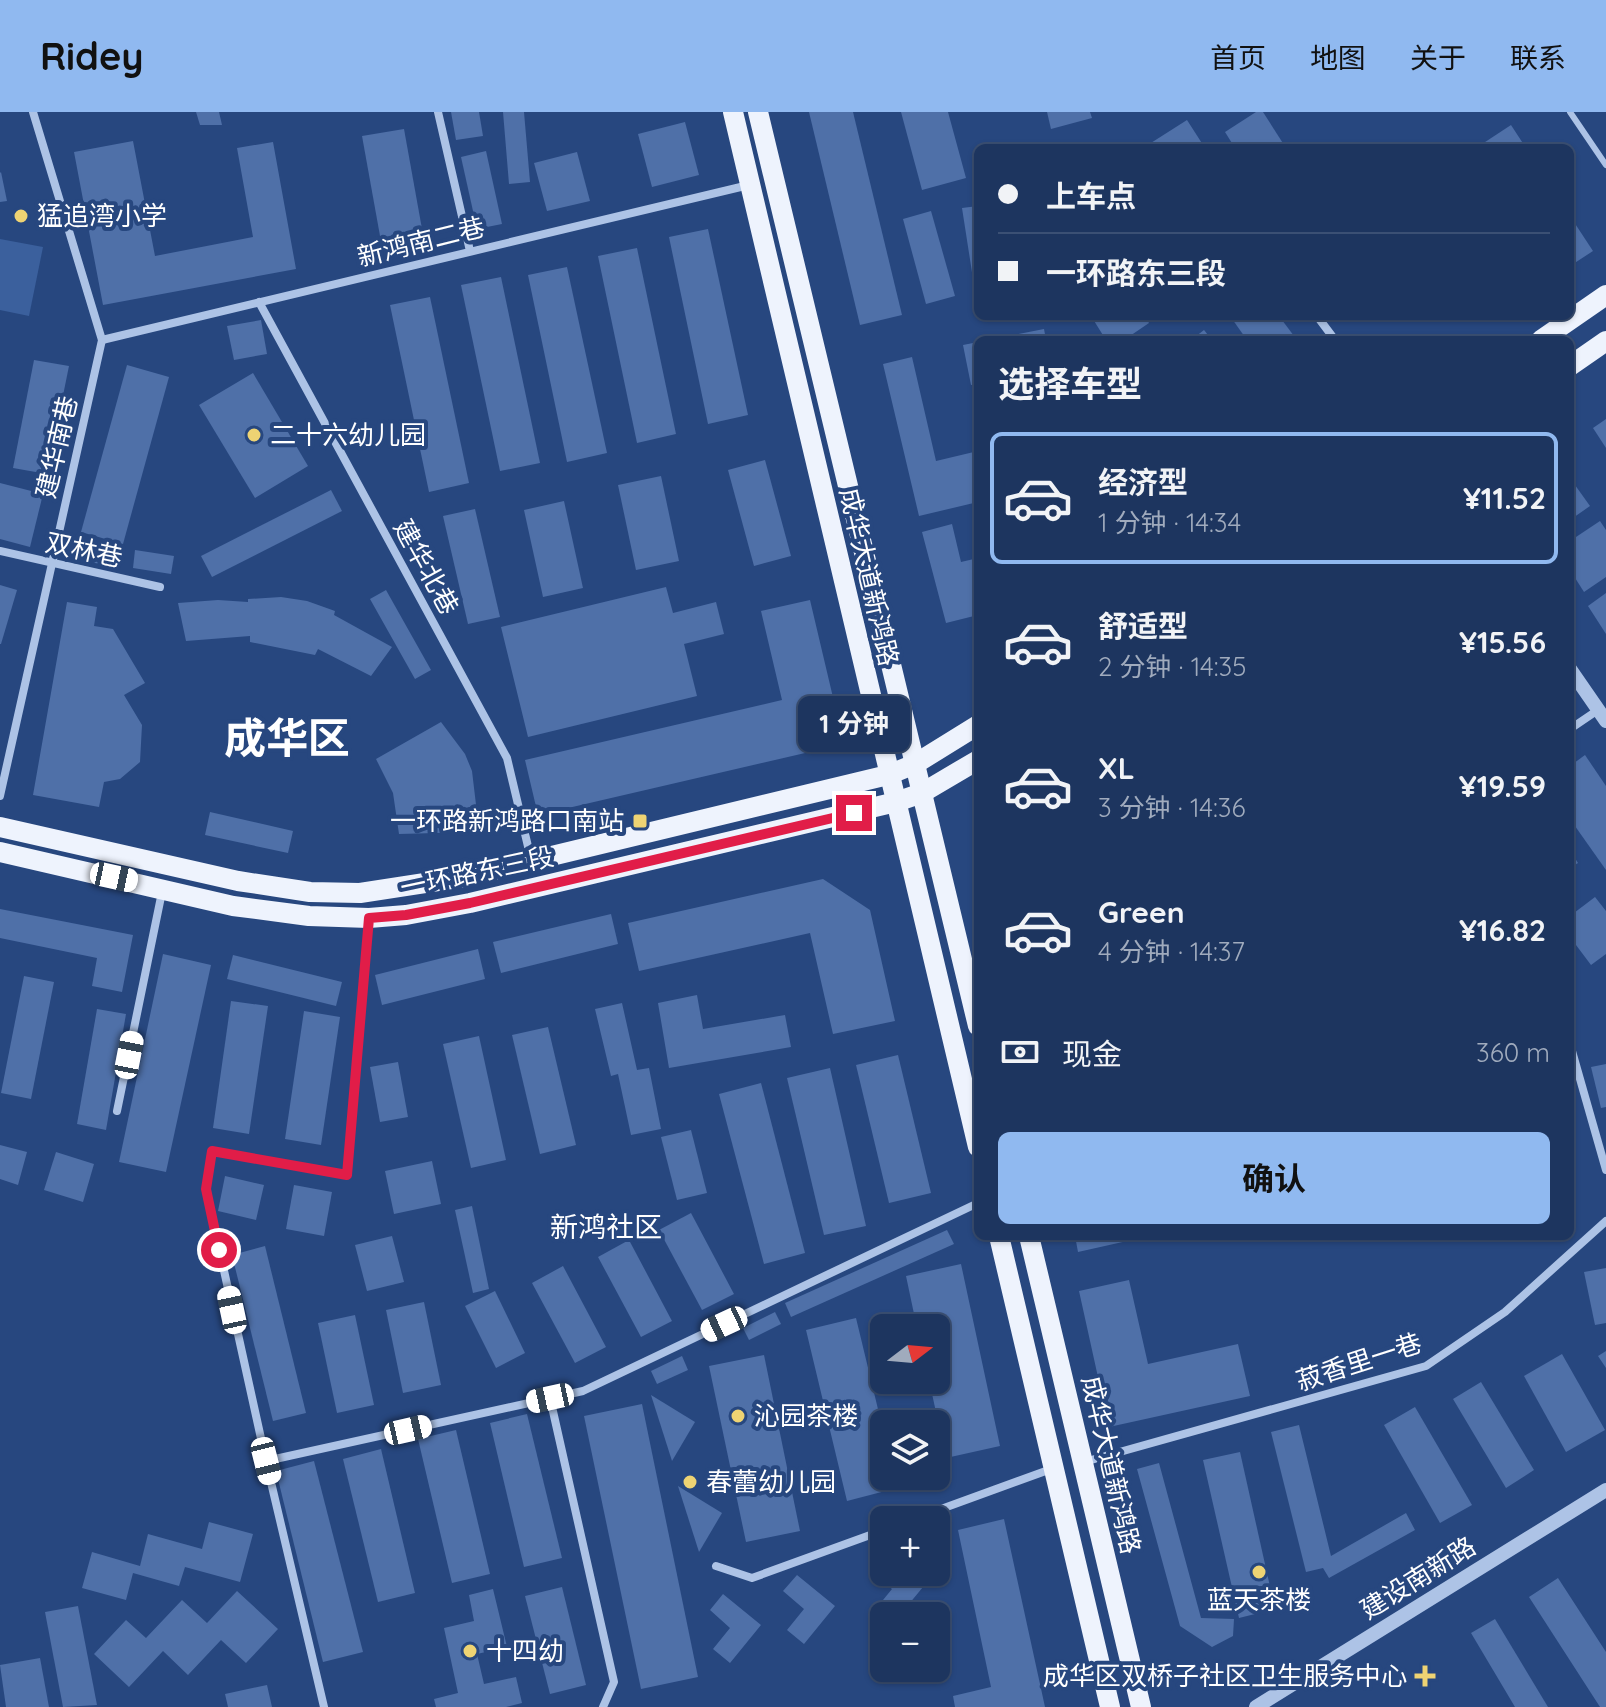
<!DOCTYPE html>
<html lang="zh">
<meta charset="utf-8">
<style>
:root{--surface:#1d355f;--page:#253d65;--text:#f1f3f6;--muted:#a0abbd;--line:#3b5074;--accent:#90b9f0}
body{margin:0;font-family:Quicksand,"Noto Sans SC",sans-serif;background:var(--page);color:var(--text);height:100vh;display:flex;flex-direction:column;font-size:30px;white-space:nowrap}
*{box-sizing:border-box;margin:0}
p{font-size:26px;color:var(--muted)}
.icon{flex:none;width:44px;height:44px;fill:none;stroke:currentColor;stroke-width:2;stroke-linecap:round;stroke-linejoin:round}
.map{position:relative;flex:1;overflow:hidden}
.drawer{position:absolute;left:974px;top:224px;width:600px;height:904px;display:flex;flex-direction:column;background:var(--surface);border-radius:12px;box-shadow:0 2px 6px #0004,0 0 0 2px var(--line)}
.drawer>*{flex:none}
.top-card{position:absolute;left:974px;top:32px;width:600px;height:176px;border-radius:12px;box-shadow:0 2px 6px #0004,0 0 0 2px var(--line);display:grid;align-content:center;height:176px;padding:0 24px;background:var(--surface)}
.needle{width:52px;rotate:74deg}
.controls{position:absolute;left:870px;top:1202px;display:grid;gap:16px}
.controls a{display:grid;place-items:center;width:80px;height:80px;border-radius:12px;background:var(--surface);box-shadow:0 2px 6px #0004,0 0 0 2px var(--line);font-size:40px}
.end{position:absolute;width:36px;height:36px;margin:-18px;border:10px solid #e11d48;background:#fff;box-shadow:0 0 0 4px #fff}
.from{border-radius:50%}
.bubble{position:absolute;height:56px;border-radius:12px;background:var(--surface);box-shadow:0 2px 6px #0004,0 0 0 2px var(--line);font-size:26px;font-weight:700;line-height:56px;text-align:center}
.car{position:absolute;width:24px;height:48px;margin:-24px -12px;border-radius:10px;box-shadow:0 0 6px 2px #0007;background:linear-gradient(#fff 24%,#345 0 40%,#fff 0 76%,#345 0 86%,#fff 0)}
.top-card b{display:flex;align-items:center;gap:28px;height:76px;font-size:30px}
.top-card b+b{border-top:2px solid var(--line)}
.top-card i{width:20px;height:20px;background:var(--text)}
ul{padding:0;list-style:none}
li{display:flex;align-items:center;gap:24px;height:132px;margin:0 16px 12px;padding:0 8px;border:4px solid transparent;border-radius:12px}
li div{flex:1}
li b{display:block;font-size:30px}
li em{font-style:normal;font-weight:700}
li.active{border-color:var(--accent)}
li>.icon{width:72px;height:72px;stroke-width:1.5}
h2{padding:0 24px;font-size:36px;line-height:96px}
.pay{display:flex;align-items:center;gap:20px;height:88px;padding:0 24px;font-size:30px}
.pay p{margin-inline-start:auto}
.primary-button{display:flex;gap:16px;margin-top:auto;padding:16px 24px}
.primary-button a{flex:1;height:92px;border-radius:12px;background:var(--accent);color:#111;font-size:32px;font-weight:700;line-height:92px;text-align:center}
header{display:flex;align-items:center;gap:48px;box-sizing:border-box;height:112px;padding:0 40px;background:var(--accent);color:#111}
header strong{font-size:38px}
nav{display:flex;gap:44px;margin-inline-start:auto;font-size:28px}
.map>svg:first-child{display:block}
</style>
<header>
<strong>Ridey</strong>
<nav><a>首页</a><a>地图</a><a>关于</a><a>联系</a></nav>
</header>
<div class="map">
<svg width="1606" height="1595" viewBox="0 0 1606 1595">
<rect width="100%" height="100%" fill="#27477f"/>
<path fill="#3b609d" d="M 0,127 L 43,135 L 29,204 L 0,198 Z"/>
<g fill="#4f70a8">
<path d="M 196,0 L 219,0 L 222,13 L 200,13 Z"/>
<path d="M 451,0 L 479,0 L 483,24 L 456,28 Z"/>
<path d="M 503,0 L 524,0 L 530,70 L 509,72 Z"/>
<path d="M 809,0 L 853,0 L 902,203 L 860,213 Z"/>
<path d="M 901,0 L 948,0 L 966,66 L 922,78 Z"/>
<path d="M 1047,0 L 1090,0 L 1092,6 L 1051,17 Z"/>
<path d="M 1256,0 L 1263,0 L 1286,36 L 1235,36 L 1225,20 Z"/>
<path d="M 1187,8 L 1205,36 L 1143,36 Z"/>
<path d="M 685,10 L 699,63 L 652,75 L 638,22 Z"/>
<path d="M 1511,13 L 1526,36 L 1476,36 Z"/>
<path d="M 404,17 L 424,128 L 382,135 L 362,24 Z"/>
<path d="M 133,29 L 155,144 L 253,125 L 237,36 L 273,30 L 296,157 L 103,193 L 74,40 Z"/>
<path d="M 486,39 L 502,112 L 477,117 L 461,45 Z"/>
<path d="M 577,40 L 590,89 L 547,99 L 534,51 Z"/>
<path d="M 1,60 L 7,89 L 0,90 L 0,61 Z"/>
<path d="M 978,94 L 978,185 L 976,186 L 962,96 Z"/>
<path d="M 931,99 L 955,184 L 926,192 L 903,107 Z"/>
<path d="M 1570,104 L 1593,139 L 1570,154 Z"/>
<path d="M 708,117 L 748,303 L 708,312 L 669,125 Z"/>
<path d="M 637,136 L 676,322 L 637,331 L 598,144 Z"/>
<path d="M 567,155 L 607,341 L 567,350 L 528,163 Z"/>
<path d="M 501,165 L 540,351 L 500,359 L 461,173 Z"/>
<path d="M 430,185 L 469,371 L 429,380 L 390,193 Z"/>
<path d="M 1091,204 L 1145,204 L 1149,211 L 1124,228 L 1106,228 Z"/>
<path d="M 1230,204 L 1279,204 L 1297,228 L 1247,228 Z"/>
<path d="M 261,208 L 267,242 L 234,248 L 227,214 Z"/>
<path d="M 1044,217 L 1046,228 L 994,228 L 994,227 Z"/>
<path d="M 1204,218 L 1212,228 L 1191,228 Z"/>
<path d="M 978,230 L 978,272 L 971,273 L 963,233 Z"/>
<path d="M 912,245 L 936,349 L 978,339 L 978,390 L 919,404 L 883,252 Z"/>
<path d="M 34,248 L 69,254 L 47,362 L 13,356 Z"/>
<path d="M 127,253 L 169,265 L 123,432 L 81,420 Z"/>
<path d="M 253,261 L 308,354 L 255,386 L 199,293 Z"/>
<path d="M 1606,307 L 1606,336 L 1593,316 Z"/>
<path d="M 765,348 L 791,444 L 754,454 L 728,358 Z"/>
<path d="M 661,364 L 679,449 L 636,458 L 618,373 Z"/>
<path d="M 1570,366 L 1590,394 L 1570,408 Z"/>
<path d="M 0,371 L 43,382 L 30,435 L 0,427 Z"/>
<path d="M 331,378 L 342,399 L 212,465 L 201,444 Z"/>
<path d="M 564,389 L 583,476 L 543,485 L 524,398 Z"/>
<path d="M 475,397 L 500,505 L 468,512 L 443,404 Z"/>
<path d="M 1600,409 L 1606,418 L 1606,465 L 1584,480 L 1570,458 L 1570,429 Z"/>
<path d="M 952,412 L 961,450 L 978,446 L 978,503 L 946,511 L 922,420 Z"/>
<path d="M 86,436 L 115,442 L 113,454 L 83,449 Z"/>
<path d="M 135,438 L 174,444 L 171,462 L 133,456 Z"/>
<path d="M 0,473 L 17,478 L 1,532 L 0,532 Z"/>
<path d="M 666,475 L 673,501 L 716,490 L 724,522 L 684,532 L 697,584 L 528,625 L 501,515 Z"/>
<path d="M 386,478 L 431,558 L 415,567 L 370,487 Z"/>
<path d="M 1606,481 L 1606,522 L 1588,494 Z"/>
<path d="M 281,485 L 307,489 L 335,499 L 334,503 L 392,535 L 371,564 L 318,537 L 315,543 L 250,530 L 250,524 L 186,529 L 178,491 L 218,488 L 248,490 L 248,487 Z"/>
<path d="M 810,488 L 844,632 L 538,703 L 525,648 L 782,588 L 761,499 Z"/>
<path d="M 67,490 L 97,495 L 94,514 L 113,517 L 145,571 L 124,583 L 142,613 L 140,650 L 120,667 L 104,670 L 99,695 L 33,683 Z"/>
<path d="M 441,610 L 465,642 L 472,659 L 477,701 L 473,720 L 399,722 L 393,681 L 376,647 Z"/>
<path d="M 1585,643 L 1606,674 L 1606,758 L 1570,707 L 1570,654 Z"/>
<path d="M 210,700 L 293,719 L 288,741 L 205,723 Z"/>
<path d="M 1570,738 L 1578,751 L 1570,756 Z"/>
<path d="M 823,767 L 870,798 L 895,909 L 833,922 L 810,821 L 639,859 L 628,811 Z"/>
<path d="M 1595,785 L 1606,799 L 1606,842 L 1591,853 L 1570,825 L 1570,804 Z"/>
<path d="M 0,797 L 133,823 L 122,880 L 92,874 L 97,846 L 0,826 Z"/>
<path d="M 611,802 L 618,832 L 501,861 L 493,830 Z"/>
<path d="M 478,837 L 485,867 L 382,893 L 375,863 Z"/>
<path d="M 163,842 L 211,853 L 166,1060 L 119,1050 Z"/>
<path d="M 233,843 L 342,870 L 336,894 L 227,867 Z"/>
<path d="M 24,864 L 54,870 L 31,987 L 1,981 Z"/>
<path d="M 697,883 L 703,917 L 785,903 L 791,935 L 669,956 L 658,891 Z"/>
<path d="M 231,889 L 268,894 L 249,1022 L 213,1016 Z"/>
<path d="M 622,891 L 637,958 L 649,956 L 661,1017 L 631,1023 L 618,962 L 611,964 L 595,897 Z"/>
<path d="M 97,897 L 126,902 L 106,1018 L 77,1012 Z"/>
<path d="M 304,899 L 340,905 L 321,1033 L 285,1027 Z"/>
<path d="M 548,915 L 576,1033 L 540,1042 L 512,923 Z"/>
<path d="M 479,924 L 506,1048 L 471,1056 L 443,932 Z"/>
<path d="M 898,943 L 931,1081 L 889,1091 L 856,953 Z"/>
<path d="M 398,950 L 408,1005 L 380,1010 L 370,955 Z"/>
<path d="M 1606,952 L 1606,995 L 1601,996 L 1591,955 Z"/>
<path d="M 830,956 L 866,1114 L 824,1123 L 787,966 Z"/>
<path d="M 761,971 L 805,1141 L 764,1152 L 719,982 Z"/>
<path d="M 691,1018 L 707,1081 L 677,1088 L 661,1025 Z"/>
<path d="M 0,1033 L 27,1040 L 18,1073 L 0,1067 Z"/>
<path d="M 56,1040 L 94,1052 L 83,1090 L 44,1078 Z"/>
<path d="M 432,1049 L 441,1092 L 394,1102 L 385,1059 Z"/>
<path d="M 225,1064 L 264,1073 L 256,1108 L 218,1099 Z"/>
<path d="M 294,1073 L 332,1080 L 324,1124 L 286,1117 Z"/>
<path d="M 472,1094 L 489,1177 L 473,1181 L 455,1098 Z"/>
<path d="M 691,1101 L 734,1182 L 702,1198 L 659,1118 Z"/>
<path d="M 947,1118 L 954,1132 L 791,1205 L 785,1191 Z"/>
<path d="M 392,1124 L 404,1170 L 367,1179 L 355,1133 Z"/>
<path d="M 1075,1124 L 1145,1124 L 1145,1125 L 1078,1140 Z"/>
<path d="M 629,1128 L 672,1209 L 641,1225 L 598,1145 Z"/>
<path d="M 265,1134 L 306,1301 L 273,1309 L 232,1143 Z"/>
<path d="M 961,1152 L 1000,1334 L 946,1346 L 929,1268 L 936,1268 L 936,1216 L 917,1216 L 906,1164 Z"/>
<path d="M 563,1154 L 606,1235 L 575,1251 L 532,1171 Z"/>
<path d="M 1606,1156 L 1606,1211 L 1595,1213 L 1584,1160 Z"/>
<path d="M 1129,1168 L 1148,1252 L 1238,1232 L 1250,1284 L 1109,1315 L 1079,1179 Z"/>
<path d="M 495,1179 L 525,1241 L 496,1256 L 465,1194 Z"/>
<path d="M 424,1190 L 441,1273 L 403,1281 L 386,1198 Z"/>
<path d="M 775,1200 L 781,1212 L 749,1228 L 743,1216 Z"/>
<path d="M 355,1203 L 374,1293 L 337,1301 L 318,1211 Z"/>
<path d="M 856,1206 L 884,1322 L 884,1364 L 894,1364 L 897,1376 L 847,1389 L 806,1218 Z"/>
<path d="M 1606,1239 L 1606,1256 L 1598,1244 Z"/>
<path d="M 1562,1242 L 1605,1318 L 1566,1340 L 1524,1264 Z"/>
<path d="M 764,1243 L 800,1419 L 746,1430 L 709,1254 Z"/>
<path d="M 682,1244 L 688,1258 L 657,1272 L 651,1259 Z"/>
<path d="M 1481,1270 L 1534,1358 L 1506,1376 L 1453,1287 Z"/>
<path d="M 651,1283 L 695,1310 L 672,1349 Z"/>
<path d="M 642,1292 L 698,1565 L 641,1577 L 584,1304 Z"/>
<path d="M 1415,1295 L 1472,1393 L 1440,1411 L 1384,1313 Z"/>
<path d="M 527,1302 L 562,1446 L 524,1455 L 490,1311 Z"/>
<path d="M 1299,1313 L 1331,1444 L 1406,1401 L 1415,1418 L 1329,1466 L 1323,1456 L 1306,1460 L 1271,1320 Z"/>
<path d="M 456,1318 L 490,1462 L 452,1471 L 418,1327 Z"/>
<path d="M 381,1337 L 415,1481 L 378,1490 L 343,1347 Z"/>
<path d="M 1240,1340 L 1275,1497 L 1239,1506 L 1203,1348 Z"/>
<path d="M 314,1349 L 363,1540 L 323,1550 L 276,1359 Z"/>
<path d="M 1159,1351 L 1201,1506 L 1234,1507 L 1233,1524 L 1212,1535 L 1180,1514 L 1137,1357 Z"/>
<path d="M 678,1374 L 722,1401 L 699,1440 Z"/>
<path d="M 1004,1407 L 1045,1595 L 955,1595 L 953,1584 L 991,1575 L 958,1418 Z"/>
<path d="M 209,1410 L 253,1422 L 240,1470 L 185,1455 L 179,1474 L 133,1461 L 126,1488 L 82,1476 L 92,1440 L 140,1454 L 148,1422 L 202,1437 Z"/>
<path d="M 884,1444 L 884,1460 L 904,1460 L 923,1475 L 899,1504 L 884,1504 L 884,1507 L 874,1499 L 892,1477 L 871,1460 Z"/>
<path d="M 797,1463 L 835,1494 L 804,1532 L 787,1518 L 804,1497 L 783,1479 Z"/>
<path d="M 1558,1466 L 1606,1540 L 1606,1595 L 1600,1595 L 1529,1485 Z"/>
<path d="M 562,1475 L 586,1573 L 550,1582 L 525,1484 Z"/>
<path d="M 493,1477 L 507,1535 L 477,1542 L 484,1572 L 516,1565 L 522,1591 L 506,1595 L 436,1595 L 434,1587 L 458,1581 L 444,1516 L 474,1509 L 469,1483 Z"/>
<path d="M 237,1479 L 278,1517 L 246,1551 L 221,1528 L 188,1563 L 163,1539 L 129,1575 L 94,1542 L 126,1508 L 146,1526 L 182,1488 L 207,1511 Z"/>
<path d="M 723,1482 L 761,1513 L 730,1551 L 713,1537 L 730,1516 L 710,1498 Z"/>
<path d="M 78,1494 L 97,1593 L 63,1595 L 45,1500 Z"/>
<path d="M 1495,1507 L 1548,1595 L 1515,1595 L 1471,1521 Z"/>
<path d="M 40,1546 L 49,1595 L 6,1595 L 0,1553 Z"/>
<path d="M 267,1573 L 272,1595 L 228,1595 L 225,1582 Z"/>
</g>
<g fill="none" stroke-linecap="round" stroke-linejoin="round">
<path stroke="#adc3e6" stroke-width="6" d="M 1570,0 L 1606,53"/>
<g stroke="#adc3e6" stroke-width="8">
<path d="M 438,0 L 470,139"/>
<path d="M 259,190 L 507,646 L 531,747"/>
<path d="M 1317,204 L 1335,228"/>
<path d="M 102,228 L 749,73"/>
<path d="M 0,439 L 160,475"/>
<path d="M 1570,617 L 1598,598"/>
<path d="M 0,684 L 102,228 L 33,0"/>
<path d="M 1570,932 L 1606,1058"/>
<path d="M 117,999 L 162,780"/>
<path d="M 550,1286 L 614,1570 L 603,1595"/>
<path d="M 266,1349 L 583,1279 L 978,1091"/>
<path d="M 1084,1350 L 1426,1254 L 1505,1200 L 1606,1109"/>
<path d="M 911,1408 L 1054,1356"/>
<path d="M 716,1454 L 752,1466 L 884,1418"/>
<path d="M 324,1595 L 266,1349 L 206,1077 L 212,1039 L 347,1063 L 369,807"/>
</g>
<g stroke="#adc3e6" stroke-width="14">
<path d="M 1570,557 L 1606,609"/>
<path d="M 1256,1595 L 1606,1378"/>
</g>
<g stroke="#eef3fd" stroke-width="20">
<path d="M 733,0 L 978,1035"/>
<path d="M 758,0 L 978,914"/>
<path d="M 1541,228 L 1606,183"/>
<path d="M 1570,254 L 1606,229"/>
<path d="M 0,715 L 238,769 L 310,780 L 360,781 L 464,765 L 888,663 L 915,652 L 978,613"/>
<path d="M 0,740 L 233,794 L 309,804 L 369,806 L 406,803 L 470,791 L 896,690 L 922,681 L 978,648"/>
<path d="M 999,1124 L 1110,1595"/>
<path d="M 1029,1124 L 1141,1595"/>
</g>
</g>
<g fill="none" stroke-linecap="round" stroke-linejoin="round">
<path stroke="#e11d48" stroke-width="10" d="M 219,1138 L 206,1077 L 212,1039 L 347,1063 L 369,806 L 406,803 L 470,791 L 854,701"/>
</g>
<g fill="#eed373" stroke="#27477f" stroke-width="3">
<circle cx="21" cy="104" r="8"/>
<circle cx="254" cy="323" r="8"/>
<rect x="632" y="701" width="16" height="16" rx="4"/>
<circle cx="738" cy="1304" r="8"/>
<circle cx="690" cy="1370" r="8"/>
<circle cx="1259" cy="1460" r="8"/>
<circle cx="470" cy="1539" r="8"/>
<path d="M1421 1552h8v8h8v8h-8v8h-8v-8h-8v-8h8z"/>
</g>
<g text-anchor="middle" stroke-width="8" stroke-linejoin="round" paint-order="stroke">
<g font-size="26" fill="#fff" stroke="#27477f" text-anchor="start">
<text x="37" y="113">猛追湾小学</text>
<text x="270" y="332">二十六幼儿园</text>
<text x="624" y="718" text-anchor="end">一环路新鸿路口南站</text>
<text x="754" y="1313">沁园茶楼</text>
<text x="706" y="1379">春蕾幼儿园</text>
<text x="1259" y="1497" text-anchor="middle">蓝天茶楼</text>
<text x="486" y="1548">十四幼</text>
<text x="1407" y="1573" text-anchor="end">成华区双桥子社区卫生服务中心</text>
</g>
<g font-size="26" fill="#fff" stroke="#27477f">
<text transform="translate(421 130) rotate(-14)" y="9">新鸿南二巷</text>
<text transform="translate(57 335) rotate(-77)" y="9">建华南巷</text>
<text transform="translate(84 438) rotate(12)" y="9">双林巷</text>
<text transform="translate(426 455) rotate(61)" y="9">建华北巷</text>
<text transform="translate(869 465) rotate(77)" y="9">成华大道新鸿路</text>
<text transform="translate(477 760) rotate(-12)" y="9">一环路东三段</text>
<text transform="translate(1359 1250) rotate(-18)" y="9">菽香里一巷</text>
<text transform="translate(1111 1353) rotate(77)" y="9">成华大道新鸿路</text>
<text transform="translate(1418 1466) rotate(-32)" y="9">建设南新路</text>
</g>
<g font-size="28" fill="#fff" stroke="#27477f">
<text x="606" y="1125">新鸿社区</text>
</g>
<g font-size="42" font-weight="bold" fill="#fff" stroke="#27477f">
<text x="287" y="641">成华区</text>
</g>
</g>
</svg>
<div class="controls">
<a><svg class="needle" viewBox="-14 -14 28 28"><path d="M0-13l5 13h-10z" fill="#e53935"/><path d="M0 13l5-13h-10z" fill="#a0abbd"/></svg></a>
<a><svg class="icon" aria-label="layers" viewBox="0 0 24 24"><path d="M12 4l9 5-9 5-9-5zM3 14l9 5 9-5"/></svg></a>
<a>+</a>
<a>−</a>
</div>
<i class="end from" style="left:219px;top:1138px"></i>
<i class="end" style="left:854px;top:701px"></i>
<div class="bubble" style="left:798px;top:584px;width:112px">1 分钟</div>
<i class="car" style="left:114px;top:765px;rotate:102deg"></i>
<i class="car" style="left:129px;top:943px;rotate:11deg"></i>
<i class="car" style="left:232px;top:1198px;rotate:348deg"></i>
<i class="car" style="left:724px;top:1212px;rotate:245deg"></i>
<i class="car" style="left:550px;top:1286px;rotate:258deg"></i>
<i class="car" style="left:408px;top:1318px;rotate:77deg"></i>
<i class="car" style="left:266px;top:1349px;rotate:166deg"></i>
<div class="top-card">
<b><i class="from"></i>上车点</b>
<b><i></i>一环路东三段</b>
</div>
<section class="drawer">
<h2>选择车型</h2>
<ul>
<li class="active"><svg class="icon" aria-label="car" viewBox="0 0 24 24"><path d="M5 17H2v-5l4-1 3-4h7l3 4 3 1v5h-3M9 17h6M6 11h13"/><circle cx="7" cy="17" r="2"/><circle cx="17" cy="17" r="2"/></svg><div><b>经济型</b><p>1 分钟 · 14:34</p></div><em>¥11.52</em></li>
<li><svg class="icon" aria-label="car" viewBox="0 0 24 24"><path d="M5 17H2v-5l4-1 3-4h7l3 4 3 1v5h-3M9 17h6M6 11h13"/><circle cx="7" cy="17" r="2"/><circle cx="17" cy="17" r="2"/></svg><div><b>舒适型</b><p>2 分钟 · 14:35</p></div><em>¥15.56</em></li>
<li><svg class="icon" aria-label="car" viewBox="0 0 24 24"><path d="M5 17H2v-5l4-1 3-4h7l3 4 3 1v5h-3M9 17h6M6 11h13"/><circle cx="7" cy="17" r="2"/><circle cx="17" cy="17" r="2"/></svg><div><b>XL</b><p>3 分钟 · 14:36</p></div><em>¥19.59</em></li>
<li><svg class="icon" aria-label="car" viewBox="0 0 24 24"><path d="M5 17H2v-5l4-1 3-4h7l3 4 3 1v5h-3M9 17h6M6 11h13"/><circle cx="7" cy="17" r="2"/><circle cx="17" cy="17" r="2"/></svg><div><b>Green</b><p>4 分钟 · 14:37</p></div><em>¥16.82</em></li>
</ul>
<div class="pay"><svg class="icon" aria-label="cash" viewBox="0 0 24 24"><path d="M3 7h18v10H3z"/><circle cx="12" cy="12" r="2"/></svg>现金<p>360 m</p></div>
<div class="primary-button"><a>确认</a></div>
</section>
</div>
